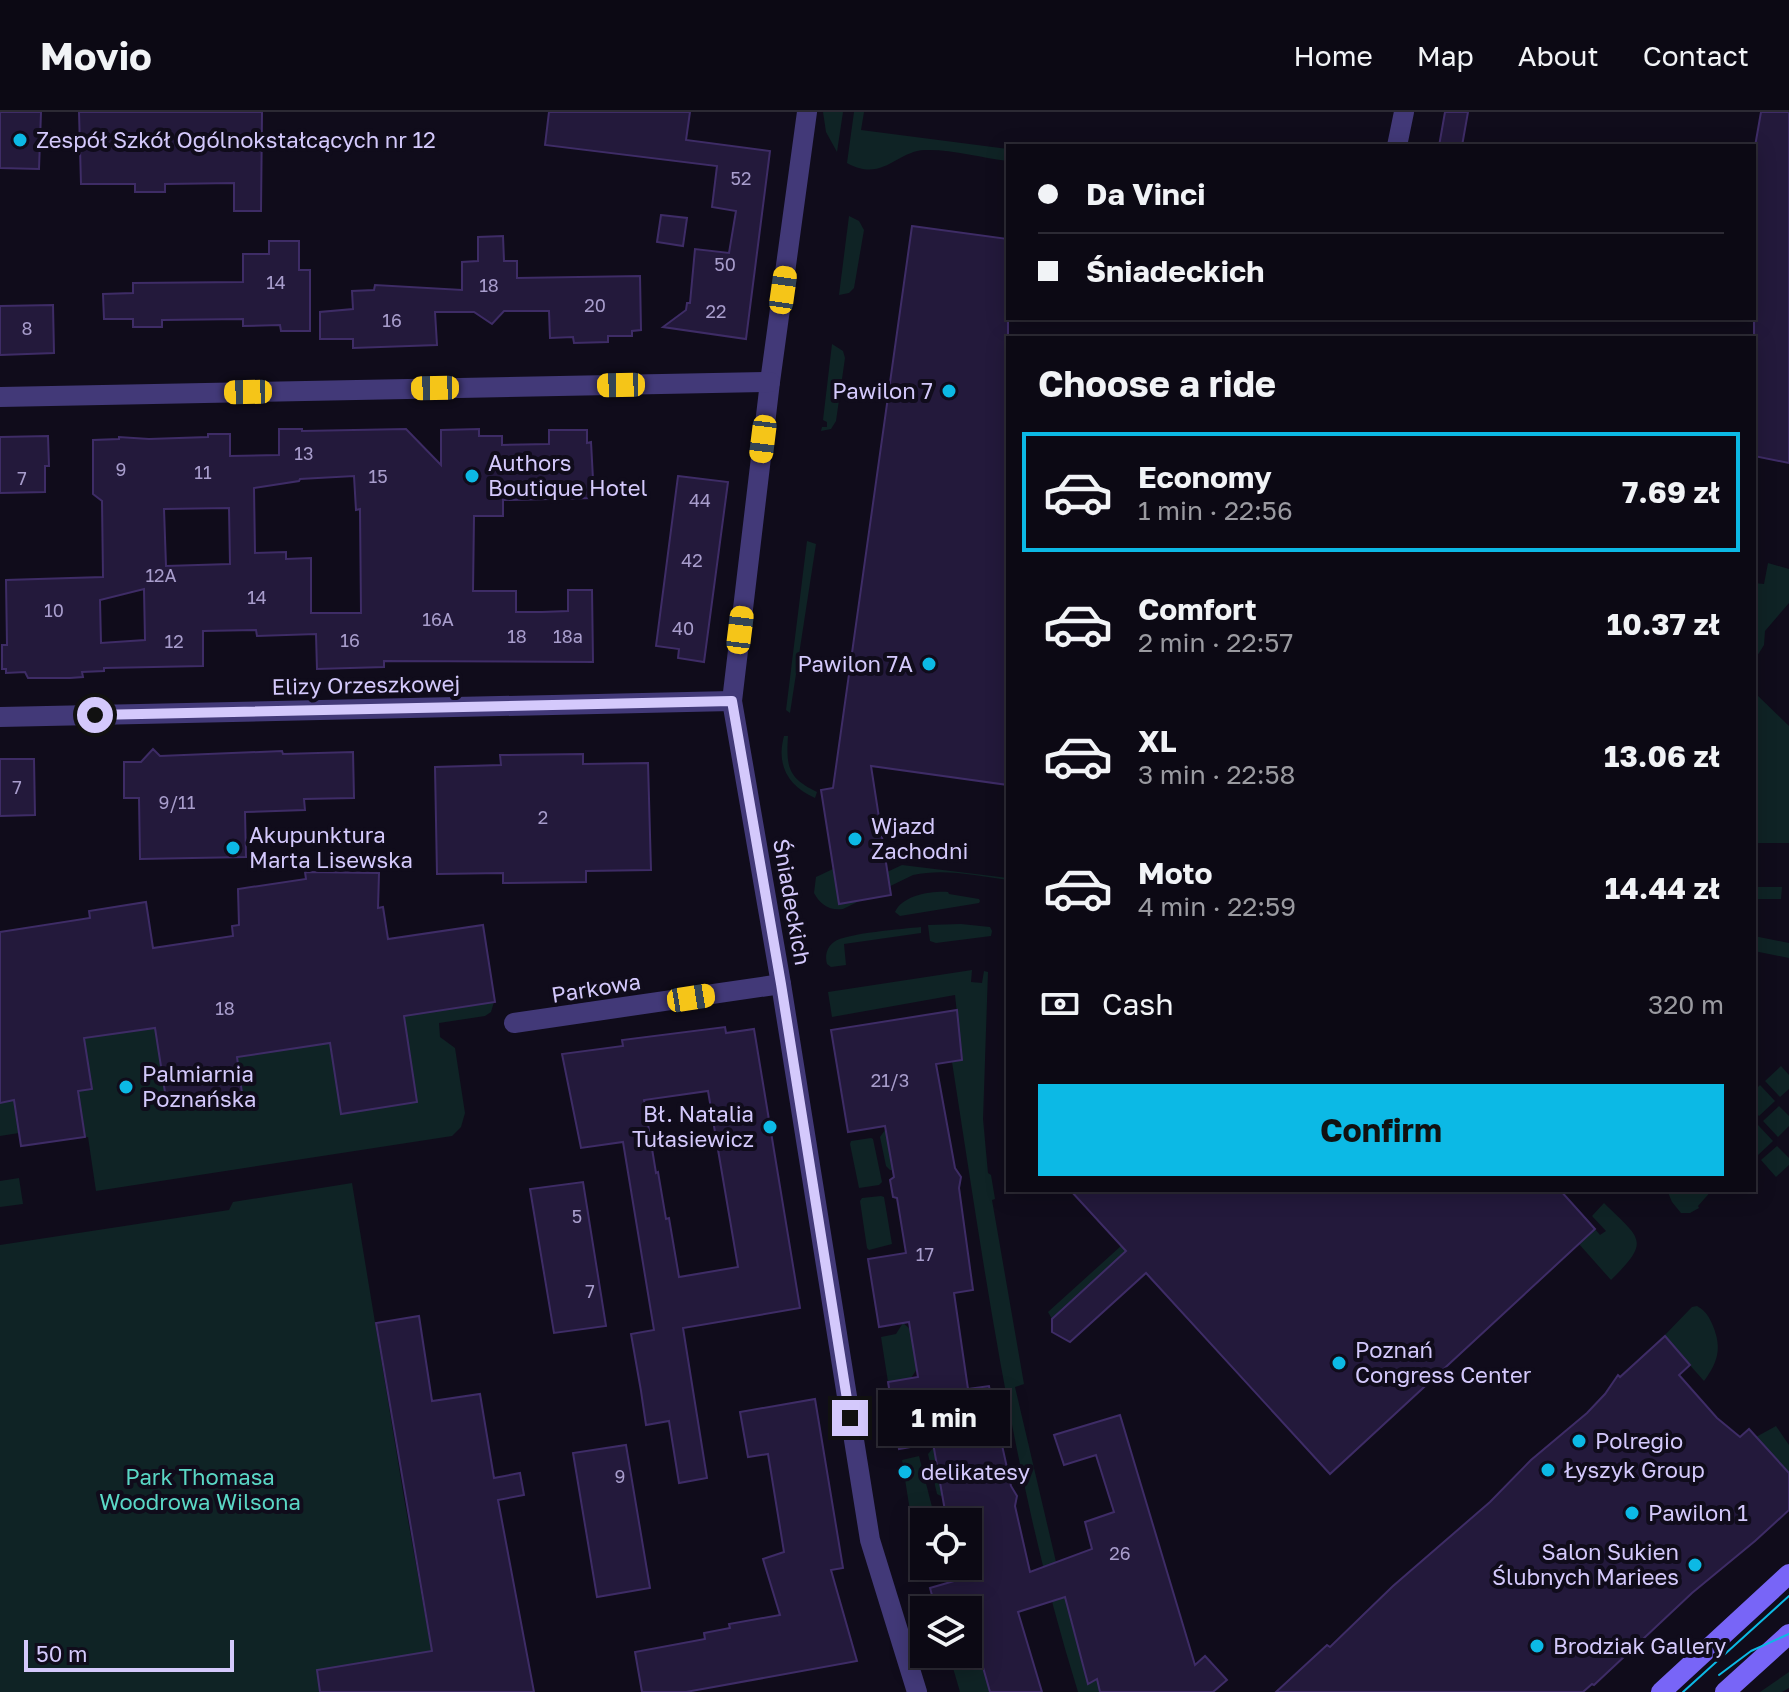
<!DOCTYPE html>
<meta charset="utf-8">
<style>
:root{--surface:#0c0914;--page:#15121d;--text:#f1f3f6;--muted:#9a9aa0;--line:#2c2a34;--accent:#0cb9e5}
body{margin:0;font-family:"Golos Text",sans-serif;background:var(--page);color:var(--text);height:100vh;display:flex;flex-direction:column;font-size:30px;white-space:nowrap}
*{box-sizing:border-box;margin:0}
p{font-size:26px;color:var(--muted)}
.icon{flex:none;width:44px;height:44px;fill:none;stroke:currentColor;stroke-width:2;stroke-linecap:round;stroke-linejoin:round}
.map{position:relative;flex:1;overflow:hidden}
.side{position:absolute;left:1006px;top:224px;width:750px;height:856px;display:flex;flex-direction:column;background:var(--surface);border-radius:0px;box-shadow:0 4px 20px #0003,0 0 0 2px var(--line)}
.side>*{flex:none}
.hud{position:absolute;left:1006px;top:32px;width:750px;height:176px;border-radius:0px;box-shadow:0 4px 20px #0003,0 0 0 2px var(--line);display:grid;align-content:center;height:176px;padding:0 32px;background:var(--surface)}
.buttons{position:absolute;left:910px;top:1396px;display:grid;gap:16px}
.buttons a{display:grid;place-items:center;width:72px;height:72px;border-radius:0px;background:var(--surface);box-shadow:0 4px 20px #0003,0 0 0 2px var(--line);font-size:40px}
.scale{position:absolute;left:24px;bottom:20px;width:210px;box-sizing:border-box;padding-left:8px;border:4px solid #d4c9fc;border-top:0;font-size:22px;line-height:28px;white-space:nowrap;color:#d4c9fc;-webkit-text-stroke:6px #100c1b;paint-order:stroke}
.end{position:absolute;width:36px;height:36px;margin:-18px;border:10px solid #d4c9fc;background:#111;box-shadow:0 0 0 4px #111}
.from{border-radius:50%}
.bubble{position:absolute;height:56px;border-radius:0px;background:var(--surface);box-shadow:0 4px 20px #0003,0 0 0 2px var(--line);font-size:26px;font-weight:700;line-height:56px;text-align:center}
.car{position:absolute;width:24px;height:48px;margin:-24px -12px;border-radius:10px;box-shadow:0 0 6px 2px #0007;background:linear-gradient(#f5c518 24%,#345 0 40%,#f5c518 0 76%,#345 0 86%,#f5c518 0)}
.hud b{display:flex;align-items:center;gap:28px;height:76px;font-size:30px}
.hud b+b{border-top:2px solid var(--line)}
.hud i{width:20px;height:20px;background:var(--text)}
ul{padding:0;list-style:none}
li{display:flex;align-items:center;gap:24px;height:120px;margin:0 16px 12px;padding:0 16px;border:4px solid transparent;border-radius:0px}
li div{flex:1}
li b{display:block;font-size:30px}
li em{font-style:normal;font-weight:700}
li.selected{border-color:var(--accent)}
li>.icon{width:72px;height:72px;stroke-width:1.5}
h2{padding:0 32px;font-size:36px;line-height:96px}
.pay{display:flex;align-items:center;gap:20px;height:88px;padding:0 32px;font-size:30px}
.pay p{margin-inline-start:auto}
.button{display:flex;gap:16px;margin-top:auto;padding:16px 32px}
.button a{flex:1;height:92px;border-radius:0px;background:var(--accent);color:#111;font-size:32px;font-weight:700;line-height:92px;text-align:center}
header{display:flex;align-items:center;gap:48px;box-sizing:border-box;height:112px;padding:0 40px;background:var(--surface);border-bottom:2px solid var(--line)}
header strong{font-size:38px}
nav{display:flex;gap:44px;margin-inline-start:auto;font-size:28px}
.map>svg:first-child{display:block}
</style>
<header>
<strong>Movio</strong>
<nav><a>Home</a><a>Map</a><a>About</a><a>Contact</a></nav>
</header>
<div class="map">
<svg width="1789" height="1580" viewBox="0 0 1789 1580">
<rect width="100%" height="100%" fill="#100c1b"/>
<g fill="#0f2325">
<path d="M 823,0 L 843,0 L 837,40 L 826,20 Z"/>
<path d="M 854,0 L 864,0 L 861,18 L 1008,37 L 1008,49 C 983,46 950,37 925,38 C 896,39 883,71 847,51 Z"/>
<path d="M 849,104 L 859,109 L 864,118 L 854,176 L 849,181 L 839,183 Z"/>
<path d="M 832,232 L 843,239 L 845,246 L 836,309 L 831,317 L 821,319 L 822,315 L 827,315 L 827,310 L 823,308 Z"/>
<path d="M 807,429 L 816,432 L 790,601 L 786,598 Z"/>
<path d="M 1768,451 L 1789,457 L 1789,491 L 1765,519 L 1764,533 L 1754,549 L 1754,471 L 1764,472 Z"/>
<path d="M 1754,580 L 1789,614 L 1789,731 L 1754,731 Z"/>
<path d="M 784,624 L 788,624 C 786,655 788,666 817,680 L 815,686 C 788,674 776,653 784,624 Z"/>
<path d="M 902,753 L 1008,766 L 1008,768 C 977,764 945,756 913,763 L 843,797 C 829,799 820,792 814,781 L 816,765 L 833,757 L 836,770 L 887,760 Z"/>
<path d="M 1754,775 L 1782,775 L 1781,787 L 1754,787 Z"/>
<path d="M 948,780 L 949,782 L 979,787 L 980,789 L 979,791 L 900,804 L 895,800 C 903,783 931,779 948,780 Z"/>
<path d="M 961,812 L 990,815 L 992,819 L 991,824 L 936,831 L 930,829 L 928,813 Z"/>
<path d="M 921,815 L 921,821 L 844,832 L 846,853 L 831,855 L 827,852 C 825,844 826,836 834,830 C 846,821 903,817 921,815 Z"/>
<path d="M 1754,824 L 1789,831 L 1789,846 L 1754,839 Z"/>
<path d="M 972,858 L 971,870 L 982,871 L 984,859 L 988,860 L 983,1007 L 988,1061 L 991,1063 L 995,1087 L 992,1088 L 1024,1272 L 1015,1275 L 1056,1450 L 1064,1447 L 1080,1507 L 1071,1510 L 1088,1571 L 1097,1568 L 1100,1580 L 1078,1580 C 1014,1375 985,1161 952,950 L 962,948 L 955,883 L 832,905 L 828,880 Z"/>
<path d="M 494,890 L 491,900 L 485,904 L 439,911 L 440,925 L 455,936 L 465,1001 L 461,1015 L 452,1024 L 96,1079 L 88,1025 L 85,1025 L 68,980 L 92,976 L 84,926 L 155,916 L 167,993 L 242,981 L 237,945 L 330,931 L 341,1002 L 417,990 L 404,904 Z"/>
<path d="M 1781,954 L 1789,963 L 1789,977 L 1780,985 L 1765,969 Z"/>
<path d="M 1760,973 L 1775,989 L 1759,1004 L 1754,999 L 1754,979 Z"/>
<path d="M 24,987 L 19,1021 L 0,1024 L 0,991 Z"/>
<path d="M 1779,994 L 1789,1004 L 1789,1014 L 1778,1025 L 1763,1009 Z"/>
<path d="M 895,1004 L 889,1035 L 893,1058 L 890,1058 L 886,1054 L 880,1025 Z"/>
<path d="M 1758,1013 L 1773,1029 L 1757,1044 L 1754,1041 L 1754,1017 Z"/>
<path d="M 871,1026 L 873,1027 L 882,1070 L 879,1073 L 859,1076 L 850,1032 L 851,1029 Z"/>
<path d="M 1777,1034 L 1789,1046 L 1789,1053 L 1776,1065 L 1761,1048 Z"/>
<path d="M 19,1066 L 23,1092 L 0,1095 L 0,1069 Z"/>
<path d="M 352,1071 L 404,1386 L 439,1580 L 0,1580 L 0,1133 L 229,1098 L 233,1090 Z"/>
<path d="M 1667,1078 L 1712,1078 L 1698,1094 L 1699,1096 L 1690,1101 L 1681,1101 L 1672,1090 Z"/>
<path d="M 881,1084 L 884,1085 L 892,1132 L 869,1138 L 867,1136 L 860,1089 L 862,1086 Z"/>
<path d="M 1604,1091 C 1640,1127 1652,1128 1611,1168 L 1579,1132 L 1595,1117 L 1600,1123 L 1606,1119 L 1592,1104 Z"/>
<path d="M 1121,1134 L 1126,1139 L 1052,1207 L 1048,1200 Z"/>
<path d="M 1697,1194 C 1706,1199 1709,1205 1713,1214 C 1722,1236 1718,1250 1704,1269 L 1664,1224 L 1692,1195 Z"/>
<path d="M 903,1211 L 910,1217 L 917,1257 L 911,1266 L 888,1270 L 881,1225 L 896,1222 Z"/>
<path d="M 1776,1314 L 1789,1333 L 1789,1361 L 1756,1325 Z"/>
<path d="M 947,1320 L 944,1383 L 941,1384 L 937,1382 L 928,1342 Z"/>
<path d="M 919,1344 L 932,1395 L 910,1399 L 902,1348 Z"/>
<path d="M 924,1411 L 924,1454 L 947,1454 L 948,1460 L 930,1467 L 927,1466 L 913,1415 Z"/>
<path d="M 968,1536 L 979,1541 L 990,1580 L 960,1580 L 951,1549 L 958,1547 L 957,1542 L 968,1542 Z"/>
<path d="M 1789,1560 L 1789,1576 L 1782,1580 L 1760,1580 Z"/>
</g>
<g fill="#23193b" stroke="#3e2c66" stroke-width="2" fill-rule="evenodd">
<path d="M 0,0 L 41,0 L 39,57 L 0,56 Z"/>
<path d="M 79,0 L 262,0 L 261,99 L 234,99 L 234,71 L 165,72 L 165,80 L 135,80 L 135,72 L 81,72 Z"/>
<path d="M 549,0 L 690,0 L 686,28 L 770,39 L 746,227 L 663,215 L 686,198 L 687,191 L 690,191 L 695,137 L 729,141 L 736,99 L 712,95 L 717,54 L 545,33 Z"/>
<path d="M 1445,0 L 1468,0 L 1462,34 L 1439,34 Z"/>
<path d="M 1761,0 L 1789,0 L 1789,351 L 1754,344 L 1754,40 Z"/>
<path d="M 661,103 L 687,106 L 683,134 L 657,130 Z"/>
<path d="M 912,114 L 1008,127 L 1008,673 L 871,654 L 891,783 L 839,792 L 821,678 L 833,676 Z"/>
<path d="M 503,124 L 504,149 L 517,149 L 517,166 L 640,164 L 641,218 L 632,219 L 632,224 L 608,224 L 608,230 L 574,231 L 573,225 L 550,226 L 549,199 L 504,199 L 492,212 L 474,200 L 435,200 L 437,233 L 353,236 L 353,227 L 320,227 L 320,200 L 353,197 L 352,179 L 374,178 L 375,173 L 462,178 L 462,150 L 478,149 L 478,125 Z"/>
<path d="M 269,129 L 299,129 L 299,158 L 310,158 L 310,219 L 281,219 L 280,213 L 243,214 L 243,207 L 162,208 L 162,215 L 133,215 L 133,207 L 104,207 L 103,182 L 133,181 L 133,171 L 243,170 L 243,142 L 269,142 Z"/>
<path d="M 53,193 L 54,241 L 0,243 L 0,194 Z"/>
<path d="M 279,317 L 302,317 L 302,319 L 406,317 L 441,353 L 441,318 L 479,317 L 479,324 L 502,324 L 502,333 L 549,332 L 549,318 L 587,318 L 587,331 L 591,330 L 594,386 L 503,388 L 503,404 L 474,404 L 473,479 L 516,479 L 516,500 L 542,500 L 568,499 L 568,478 L 592,478 L 593,550 L 384,549 L 384,555 L 317,557 L 316,522 L 257,524 L 256,518 L 203,519 L 203,554 L 104,556 L 104,559 L 82,560 L 83,565 L 70,566 L 28,566 L 25,560 L 6,561 L 6,557 L 2,557 L 2,533 L 7,533 L 6,468 L 103,465 L 102,389 L 93,382 L 93,328 L 119,327 L 119,325 L 149,327 L 208,325 L 208,322 L 230,322 L 230,344 L 279,343 ZM 354,364 L 356,398 L 360,397 L 361,501 L 311,501 L 311,446 L 286,447 L 286,440 L 255,441 L 254,376 L 299,369 L 300,367 ZM 229,396 L 230,452 L 166,454 L 164,397 ZM 144,477 L 145,528 L 101,531 L 100,488 Z"/>
<path d="M 48,324 L 49,354 L 45,354 L 45,380 L 0,381 L 0,325 Z"/>
<path d="M 678,364 L 728,370 L 704,550 L 678,546 L 679,537 L 656,534 Z"/>
<path d="M 153,637 L 160,644 L 282,639 L 283,642 L 353,640 L 354,686 L 304,687 L 305,698 L 245,700 L 246,745 L 140,747 L 139,686 L 124,686 L 124,650 L 141,650 Z"/>
<path d="M 583,642 L 583,652 L 648,651 L 651,758 L 586,759 L 586,770 L 503,771 L 503,761 L 437,762 L 435,655 L 501,653 L 500,643 Z"/>
<path d="M 0,647 L 34,647 L 35,703 L 0,704 Z"/>
<path d="M 305,760 L 379,761 L 378,796 L 383,795 L 388,827 L 483,813 L 495,890 L 404,904 L 417,990 L 341,1002 L 330,931 L 237,945 L 242,981 L 167,993 L 155,916 L 84,926 L 92,977 L 78,979 L 85,1025 L 21,1034 L 14,988 L 0,991 L 0,820 L 90,806 L 89,799 L 146,790 L 153,836 L 233,824 L 232,814 L 239,813 L 238,777 L 306,767 Z"/>
<path d="M 957,898 L 962,948 L 936,952 L 955,1056 L 961,1065 L 959,1076 L 973,1178 L 954,1181 L 968,1277 L 989,1274 L 1011,1374 L 1017,1384 L 1015,1394 L 1030,1460 L 1092,1437 L 1085,1410 L 1114,1400 L 1096,1343 L 1064,1353 L 1054,1323 L 1120,1303 L 1195,1553 L 1205,1544 L 1227,1568 L 1213,1580 L 1100,1580 L 1097,1567 L 1088,1572 L 1065,1485 L 1018,1500 L 1042,1580 L 990,1580 L 977,1534 L 968,1537 L 968,1498 L 936,1498 L 930,1476 L 968,1465 L 968,1410 L 947,1410 L 933,1331 L 899,1337 L 888,1270 L 918,1265 L 909,1210 L 879,1215 L 868,1147 L 906,1141 L 897,1086 L 893,1085 L 890,1068 L 894,1065 L 885,1014 L 848,1020 L 831,918 Z"/>
<path d="M 725,915 L 726,921 L 754,917 L 800,1196 L 683,1216 L 707,1366 L 679,1371 L 669,1309 L 646,1313 L 641,1279 L 631,1222 L 654,1218 L 623,1030 L 581,1036 L 562,942 L 623,934 L 622,928 ZM 708,979 L 738,1155 L 679,1165 L 669,1106 L 666,1107 L 658,1060 L 656,1061 L 644,988 Z"/>
<path d="M 583,1070 L 606,1214 L 554,1221 L 530,1077 Z"/>
<path d="M 1070,1078 L 1560,1078 L 1595,1117 L 1330,1362 L 1146,1161 L 1070,1230 L 1052,1220 L 1052,1207 L 1126,1139 Z"/>
<path d="M 419,1204 L 432,1289 L 480,1282 L 494,1366 L 520,1361 L 524,1383 L 498,1388 L 534,1580 L 320,1580 L 317,1558 L 432,1539 L 376,1211 Z"/>
<path d="M 1665,1224 L 1690,1253 L 1679,1263 L 1717,1306 L 1740,1325 L 1749,1317 L 1789,1361 L 1789,1398 L 1755,1429 L 1692,1481 L 1594,1573 L 1592,1572 L 1583,1580 L 1276,1580 L 1327,1533 L 1330,1535 L 1393,1474 L 1490,1390 L 1531,1348 L 1587,1301 L 1605,1282 L 1618,1263 L 1620,1265 Z"/>
<path d="M 815,1287 L 843,1456 L 831,1458 L 857,1549 L 686,1580 L 642,1580 L 635,1540 L 705,1527 L 704,1521 L 730,1516 L 729,1512 L 780,1503 L 763,1447 L 784,1440 L 768,1342 L 748,1345 L 740,1300 Z"/>
<path d="M 626,1333 L 650,1476 L 597,1485 L 573,1341 Z"/>
</g>
<g fill="none" stroke-linecap="round" stroke-linejoin="round">
<g stroke="#423978" stroke-width="20">
<path d="M 807,0 L 770,270 L 732,589 L 781,872 L 870,1428 L 917,1580"/>
<path d="M 1397,34 L 1404,0"/>
<path d="M 0,285 L 770,270"/>
<path d="M 0,605 L 732,589"/>
<path d="M 514,911 L 781,872"/>
</g>
<g stroke="#7865f7" stroke-width="20">
<path d="M 1661,1580 L 1789,1462"/>
<path d="M 1725,1580 L 1789,1522"/>
</g>
<g stroke="#0cb9e5" stroke-width="2">
<path d="M 1719,1563 L 1751,1539 L 1789,1522"/>
<path d="M 1683,1580 L 1789,1484"/>
</g>
</g>
<g fill="none" stroke-linecap="round" stroke-linejoin="round">
<path stroke="#d4c9fc" stroke-width="10" d="M 95,603 L 732,589 L 781,872 L 850,1306"/>
</g>
<g fill="#0cb9e5" stroke="#100c1b" stroke-width="3">
<circle cx="20" cy="28" r="8"/>
<circle cx="949" cy="279" r="8"/>
<circle cx="472" cy="364" r="8"/>
<circle cx="929" cy="552" r="8"/>
<circle cx="855" cy="727" r="8"/>
<circle cx="233" cy="736" r="8"/>
<circle cx="126" cy="975" r="8"/>
<circle cx="770" cy="1015" r="8"/>
<circle cx="1339" cy="1251" r="8"/>
<circle cx="1579" cy="1329" r="8"/>
<circle cx="1548" cy="1358" r="8"/>
<circle cx="905" cy="1360" r="8"/>
<circle cx="1632" cy="1401" r="8"/>
<circle cx="1695" cy="1453" r="8"/>
<circle cx="1537" cy="1534" r="8"/>
</g>
<g text-anchor="middle" stroke-width="8" stroke-linejoin="round" paint-order="stroke">
<g font-size="18" fill="#a89dcc">
<text x="741" y="73">52</text>
<text x="725" y="159">50</text>
<text x="276" y="177">14</text>
<text x="489" y="180">18</text>
<text x="595" y="200">20</text>
<text x="716" y="206">22</text>
<text x="392" y="215">16</text>
<text x="27" y="223">8</text>
<text x="304" y="348">13</text>
<text x="121" y="364">9</text>
<text x="203" y="367">11</text>
<text x="378" y="371">15</text>
<text x="22" y="373">7</text>
<text x="700" y="395">44</text>
<text x="692" y="455">42</text>
<text x="161" y="470">12A</text>
<text x="257" y="492">14</text>
<text x="54" y="505">10</text>
<text x="438" y="514">16A</text>
<text x="683" y="523">40</text>
<text x="517" y="531">18</text>
<text x="568" y="531">18a</text>
<text x="350" y="535">16</text>
<text x="174" y="536">12</text>
<text x="17" y="682">7</text>
<text x="177" y="697">9/11</text>
<text x="543" y="712">2</text>
<text x="225" y="903">18</text>
<text x="890" y="975">21/3</text>
<text x="577" y="1111">5</text>
<text x="925" y="1149">17</text>
<text x="590" y="1186">7</text>
<text x="620" y="1371">9</text>
<text x="1120" y="1448">26</text>
</g>
<g font-size="22" fill="#d4c9fc" stroke="#100c1b" text-anchor="start">
<text x="36" y="36">Zespół Szkół Ogólnokstałcących nr 12</text>
<text x="933" y="287" text-anchor="end">Pawilon 7</text>
<text x="488" y="359">Authors<tspan x="488" dy="25">Boutique Hotel</tspan></text>
<text x="913" y="560" text-anchor="end">Pawilon 7A</text>
<text x="871" y="722">Wjazd<tspan x="871" dy="25">Zachodni</tspan></text>
<text x="249" y="731">Akupunktura<tspan x="249" dy="25">Marta Lisewska</tspan></text>
<text x="142" y="970">Palmiarnia<tspan x="142" dy="25">Poznańska</tspan></text>
<text x="754" y="1010" text-anchor="end">Bł. Natalia<tspan x="754" dy="25">Tułasiewicz</tspan></text>
<text x="1355" y="1246">Poznań<tspan x="1355" dy="25">Congress Center</tspan></text>
<text x="1595" y="1337">Polregio</text>
<text x="1564" y="1366">Łyszyk Group</text>
<text x="921" y="1368">delikatesy</text>
<text x="1648" y="1409">Pawilon 1</text>
<text x="1679" y="1448" text-anchor="end">Salon Sukien<tspan x="1679" dy="25">Ślubnych Mariees</tspan></text>
<text x="1553" y="1542">Brodziak Gallery</text>
</g>
<g font-size="22" fill="#d4c9fc" stroke="#100c1b">
<text transform="translate(366 573) rotate(-1)" y="8">Elizy Orzeszkowej</text>
<text transform="translate(792 790) rotate(80)" y="8">Śniadeckich</text>
<text transform="translate(596 876) rotate(-9)" y="8">Parkowa</text>
</g>
<g font-size="22" fill="#5ad7c5" stroke="#100c1b">
<text x="200" y="1373">Park Thomasa<tspan x="200" dy="25">Woodrowa Wilsona</tspan></text>
</g>
</g>
</svg>
<div class="buttons">
<a><svg class="icon" aria-label="locate" viewBox="0 0 24 24"><circle cx="12" cy="12" r="6"/><path d="M12 2v4M12 18v4M2 12h4M18 12h4"/></svg></a>
<a><svg class="icon" aria-label="layers" viewBox="0 0 24 24"><path d="M12 4l9 5-9 5-9-5zM3 14l9 5 9-5"/></svg></a>
</div>
<div class="scale">50 m</div>
<i class="end from" style="left:95px;top:603px"></i>
<i class="end" style="left:850px;top:1306px"></i>
<div class="bubble" style="left:878px;top:1278px;width:132px">1 min</div>
<i class="car" style="left:783px;top:178px;rotate:8deg"></i>
<i class="car" style="left:621px;top:273px;rotate:269deg"></i>
<i class="car" style="left:435px;top:276px;rotate:269deg"></i>
<i class="car" style="left:248px;top:280px;rotate:269deg"></i>
<i class="car" style="left:763px;top:327px;rotate:187deg"></i>
<i class="car" style="left:740px;top:518px;rotate:7deg"></i>
<i class="car" style="left:691px;top:886px;rotate:81deg"></i>
<div class="hud">
<b><i class="from"></i>Da Vinci</b>
<b><i></i>Śniadeckich</b>
</div>
<section class="side">
<h2>Choose a ride</h2>
<ul>
<li class="selected"><svg class="icon" aria-label="car" viewBox="0 0 24 24"><path d="M5 17H2v-5l4-1 3-4h7l3 4 3 1v5h-3M9 17h6M6 11h13"/><circle cx="7" cy="17" r="2"/><circle cx="17" cy="17" r="2"/></svg><div><b>Economy</b><p>1 min · 22:56</p></div><em>7.69 zł</em></li>
<li><svg class="icon" aria-label="car" viewBox="0 0 24 24"><path d="M5 17H2v-5l4-1 3-4h7l3 4 3 1v5h-3M9 17h6M6 11h13"/><circle cx="7" cy="17" r="2"/><circle cx="17" cy="17" r="2"/></svg><div><b>Comfort</b><p>2 min · 22:57</p></div><em>10.37 zł</em></li>
<li><svg class="icon" aria-label="car" viewBox="0 0 24 24"><path d="M5 17H2v-5l4-1 3-4h7l3 4 3 1v5h-3M9 17h6M6 11h13"/><circle cx="7" cy="17" r="2"/><circle cx="17" cy="17" r="2"/></svg><div><b>XL</b><p>3 min · 22:58</p></div><em>13.06 zł</em></li>
<li><svg class="icon" aria-label="car" viewBox="0 0 24 24"><path d="M5 17H2v-5l4-1 3-4h7l3 4 3 1v5h-3M9 17h6M6 11h13"/><circle cx="7" cy="17" r="2"/><circle cx="17" cy="17" r="2"/></svg><div><b>Moto</b><p>4 min · 22:59</p></div><em>14.44 zł</em></li>
</ul>
<div class="pay"><svg class="icon" aria-label="cash" viewBox="0 0 24 24"><path d="M3 7h18v10H3z"/><circle cx="12" cy="12" r="2"/></svg>Cash<p>320 m</p></div>
<div class="button"><a>Confirm</a></div>
</section>
</div>
